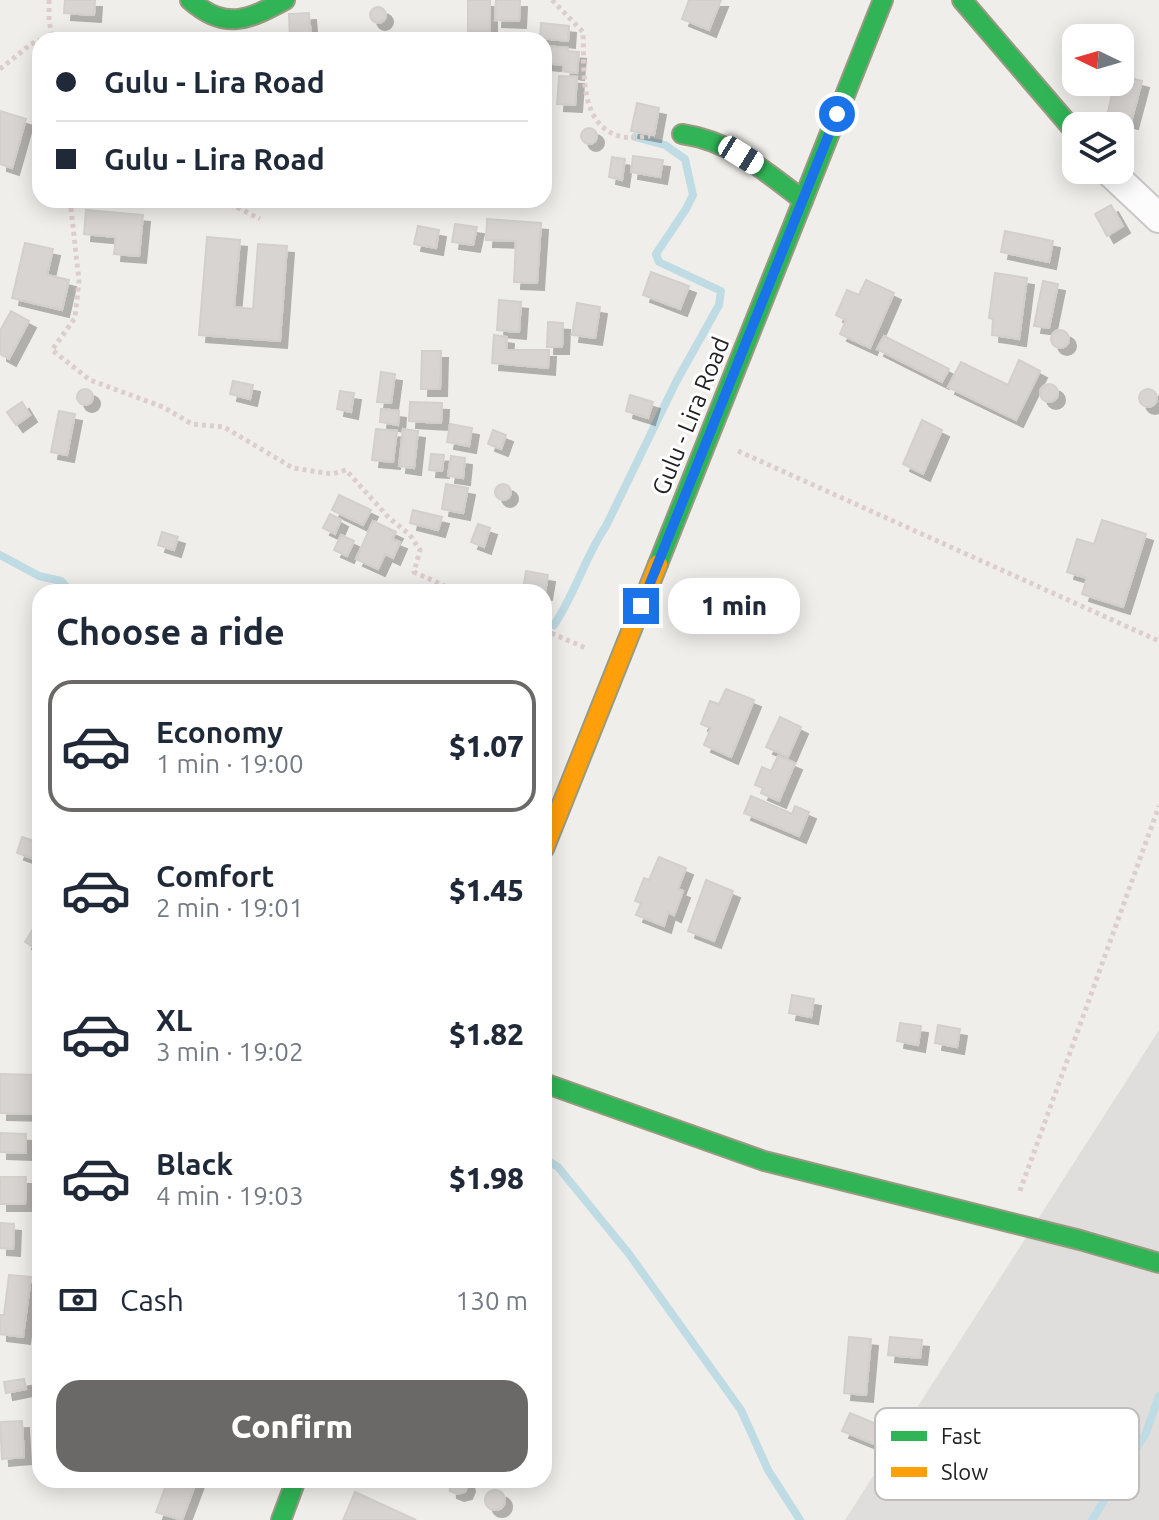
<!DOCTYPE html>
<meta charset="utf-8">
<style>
:root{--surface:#fff;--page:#f2f2f3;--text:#1f2937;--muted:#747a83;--line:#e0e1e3;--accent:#6a6968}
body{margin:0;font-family:Ubuntu,sans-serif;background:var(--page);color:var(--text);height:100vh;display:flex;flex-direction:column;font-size:30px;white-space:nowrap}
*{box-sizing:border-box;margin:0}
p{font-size:26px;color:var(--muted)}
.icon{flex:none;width:44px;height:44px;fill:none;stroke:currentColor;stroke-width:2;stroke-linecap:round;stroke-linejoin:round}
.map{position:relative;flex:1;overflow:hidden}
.details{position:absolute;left:32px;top:584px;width:520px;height:904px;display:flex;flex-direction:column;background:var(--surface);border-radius:24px;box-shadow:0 4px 20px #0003}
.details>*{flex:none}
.top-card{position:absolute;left:32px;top:32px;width:520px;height:176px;border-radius:24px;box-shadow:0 4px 20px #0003;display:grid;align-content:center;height:176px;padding:0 24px;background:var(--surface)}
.needle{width:52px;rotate:275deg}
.fabs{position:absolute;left:1062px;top:24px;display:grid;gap:16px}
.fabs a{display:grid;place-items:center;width:72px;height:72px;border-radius:16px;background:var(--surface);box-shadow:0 4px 20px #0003;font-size:40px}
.end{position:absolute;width:36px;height:36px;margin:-18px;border:10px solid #1a73e8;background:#fff;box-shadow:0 0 0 4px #fff}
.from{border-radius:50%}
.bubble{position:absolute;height:56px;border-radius:24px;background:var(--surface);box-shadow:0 4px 20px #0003;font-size:26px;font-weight:800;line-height:56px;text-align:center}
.car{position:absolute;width:24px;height:48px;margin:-24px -12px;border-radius:10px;box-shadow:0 0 6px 2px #0007;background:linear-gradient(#fff 24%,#345 0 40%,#fff 0 76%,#345 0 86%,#fff 0)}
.top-card b{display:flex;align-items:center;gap:28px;height:76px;font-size:30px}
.top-card b+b{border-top:2px solid var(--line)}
.top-card i{width:20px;height:20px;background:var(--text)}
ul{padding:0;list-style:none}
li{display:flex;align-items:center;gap:24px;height:132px;margin:0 16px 12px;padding:0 8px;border:4px solid transparent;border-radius:24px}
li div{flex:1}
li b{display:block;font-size:30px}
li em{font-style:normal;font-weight:800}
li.active{border-color:var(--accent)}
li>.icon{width:72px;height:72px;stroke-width:1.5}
h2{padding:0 24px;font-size:36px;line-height:96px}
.pay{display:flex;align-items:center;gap:20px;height:88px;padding:0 24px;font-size:30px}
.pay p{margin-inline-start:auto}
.primary-button{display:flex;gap:16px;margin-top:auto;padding:16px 24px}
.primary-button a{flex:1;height:92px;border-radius:24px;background:var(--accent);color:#fff;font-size:32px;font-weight:800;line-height:92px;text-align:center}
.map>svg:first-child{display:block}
</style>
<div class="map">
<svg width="1159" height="1520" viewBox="0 0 1159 1520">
<defs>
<filter id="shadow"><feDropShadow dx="7" dy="7" stdDeviation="0" flood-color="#0004"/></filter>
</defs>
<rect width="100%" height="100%" fill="#f0eeeb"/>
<path fill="#dfdedc" d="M 1159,1030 L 1159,1520 L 845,1520 Z"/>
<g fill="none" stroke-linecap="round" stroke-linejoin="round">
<g stroke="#bfdbe3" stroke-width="8">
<path d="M 0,555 L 39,576 L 61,581 L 71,592"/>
<path d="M 554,625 C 575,594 585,557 606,526 L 676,382 L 719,305 L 721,291 L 659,262 L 656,254 L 686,209 L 693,195 L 685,159 L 665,145 L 635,137"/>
<path d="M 544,1158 L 558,1167 L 629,1254 L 741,1410 L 768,1470 L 800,1520"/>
<path d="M 1092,1520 L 1146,1433 L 1159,1396"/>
</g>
</g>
<g fill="#d7d4d2" stroke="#d3d0cc" stroke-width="2" filter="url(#shadow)">
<path d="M 65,0 L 95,0 L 94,15 L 64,13 Z"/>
<rect x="468" y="0" width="22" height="31"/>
<path d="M 496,0 L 520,0 L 519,21 L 495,20 Z"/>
<path d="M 689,0 L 721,0 L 709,30 L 682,19 Z"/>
<circle cx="378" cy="15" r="8"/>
<path d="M 309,13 L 311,37 L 325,37 L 325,40 L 290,40 L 289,14 Z"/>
<path d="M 541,23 L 569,26 L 568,41 L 540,38 Z"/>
<path d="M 544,46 L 568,48 L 568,51 L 579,52 L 577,73 L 563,71 L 564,65 L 544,63 Z"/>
<path d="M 1120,75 L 1142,81 L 1131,122 L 1107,116 L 1115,82 L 1120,82 Z"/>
<path d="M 559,76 L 577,77 L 575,105 L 557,104 Z"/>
<path d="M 637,103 L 659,108 L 654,135 L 631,131 Z"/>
<path d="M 0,111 L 26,119 L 12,168 L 0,164 Z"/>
<circle cx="589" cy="136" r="8"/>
<path d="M 633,156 L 663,160 L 660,177 L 631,172 Z"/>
<path d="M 612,157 L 625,159 L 622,180 L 609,177 Z"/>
<path d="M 1111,205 L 1123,226 L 1107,236 L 1095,214 Z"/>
<path d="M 86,210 L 143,215 L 139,256 L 114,254 L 116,237 L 84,234 Z"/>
<path d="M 487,219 L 541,223 L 537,283 L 514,282 L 516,241 L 486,240 Z"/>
<path d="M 455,224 L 477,227 L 473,245 L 452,242 Z"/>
<path d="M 418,226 L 439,230 L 436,248 L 414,244 Z"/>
<path d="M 1005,231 L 1053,241 L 1049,262 L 1001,252 Z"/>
<path d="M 207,237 L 240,240 L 234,307 L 253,309 L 258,244 L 287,246 L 280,341 L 199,335 Z"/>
<path d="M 25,243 L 53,249 L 47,275 L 69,280 L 62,310 L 12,298 Z"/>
<path d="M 651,272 L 689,286 L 680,309 L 643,295 Z"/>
<path d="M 995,273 L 1027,278 L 1019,339 L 992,335 L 993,319 L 989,318 Z"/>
<path d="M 866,280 L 894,293 L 870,348 L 840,334 L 846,320 L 836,315 L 847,290 L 859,295 Z"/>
<path d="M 1043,281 L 1058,284 L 1049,328 L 1034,326 Z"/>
<path d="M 499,300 L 521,302 L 519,332 L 497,330 Z"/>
<path d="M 577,303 L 600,307 L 595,338 L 572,335 Z"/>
<path d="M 11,311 L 29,321 L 9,359 L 0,354 L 0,331 Z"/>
<path d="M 548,322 L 563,323 L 562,347 L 547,347 Z"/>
<circle cx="1060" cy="339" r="9"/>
<path d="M 494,335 L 507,337 L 506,350 L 549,350 L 548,368 L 492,363 Z"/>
<path d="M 884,336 L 949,369 L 942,382 L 877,349 Z"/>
<path d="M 422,351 L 441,351 L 440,389 L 421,389 Z"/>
<path d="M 1019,360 L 1040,371 L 1016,420 L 948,387 L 961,362 L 1008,385 Z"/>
<path d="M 381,372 L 395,374 L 391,403 L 377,402 Z"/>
<path d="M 233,381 L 253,385 L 250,399 L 230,394 Z"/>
<circle cx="1049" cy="393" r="9"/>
<circle cx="85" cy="397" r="8"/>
<circle cx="1148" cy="398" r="9"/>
<path d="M 340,391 L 354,393 L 351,412 L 337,409 Z"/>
<path d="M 630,395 L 653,402 L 648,418 L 626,411 Z"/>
<path d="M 22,402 L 30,415 L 16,425 L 7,412 Z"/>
<path d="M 410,402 L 442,403 L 441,423 L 409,421 Z"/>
<path d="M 381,409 L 399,411 L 398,425 L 380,422 Z"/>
<path d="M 59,411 L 75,414 L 67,455 L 51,452 Z"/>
<path d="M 922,420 L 942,430 L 923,474 L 903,464 Z"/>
<path d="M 450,424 L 472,428 L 469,446 L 447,442 Z"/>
<path d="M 376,429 L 397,431 L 393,462 L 372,460 Z"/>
<path d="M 403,429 L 418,431 L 414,468 L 399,466 Z"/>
<path d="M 493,430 L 506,435 L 501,449 L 488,444 Z"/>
<path d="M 431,454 L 444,455 L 442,471 L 429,470 Z"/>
<path d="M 451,456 L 465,458 L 463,478 L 448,476 Z"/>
<circle cx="503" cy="492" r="8"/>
<path d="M 446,484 L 468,488 L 463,513 L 442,509 Z"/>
<path d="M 339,495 L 371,510 L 363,525 L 332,510 Z"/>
<path d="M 413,510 L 442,517 L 438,530 L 410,523 Z"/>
<path d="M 330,514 L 341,520 L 335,534 L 323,528 Z"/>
<path d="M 1102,520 L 1146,534 L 1123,607 L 1082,594 L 1087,578 L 1067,572 L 1077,539 L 1094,544 Z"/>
<path d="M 373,521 L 396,532 L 392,539 L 400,542 L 393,558 L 385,554 L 378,569 L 356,559 Z"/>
<path d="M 478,524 L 490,528 L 484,547 L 471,542 Z"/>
<path d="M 162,532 L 178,537 L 174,550 L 158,545 Z"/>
<path d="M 341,535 L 354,541 L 347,556 L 334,550 Z"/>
<path d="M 526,571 L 548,575 L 545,593 L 523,590 Z"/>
<path d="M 726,689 L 754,700 L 731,757 L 704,745 L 711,728 L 701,724 L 710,701 L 719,704 Z"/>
<path d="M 780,717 L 801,727 L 788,757 L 766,747 Z"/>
<path d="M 778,756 L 795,763 L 779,801 L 761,793 L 763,788 L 755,785 L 762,767 L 771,771 Z"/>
<path d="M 751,796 L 792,814 L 795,806 L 809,812 L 799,836 L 744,813 Z"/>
<path d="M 22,837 L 40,843 L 37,860 L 17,853 Z"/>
<path d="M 659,857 L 686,868 L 678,889 L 683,891 L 674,915 L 668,912 L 664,926 L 636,915 L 641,903 L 635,901 L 644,878 L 649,880 Z"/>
<path d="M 706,880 L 733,891 L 714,941 L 688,931 Z"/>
<path d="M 40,918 L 40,951 L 25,942 Z"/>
<path d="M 792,995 L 814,999 L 811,1017 L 789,1013 Z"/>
<path d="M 900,1023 L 921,1026 L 918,1045 L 897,1041 Z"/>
<path d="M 938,1025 L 960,1029 L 957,1047 L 935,1043 Z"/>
<path d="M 0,1074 L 40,1075 L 40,1114 L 0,1113 Z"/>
<path d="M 0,1133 L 26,1134 L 26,1153 L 0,1152 Z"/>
<path d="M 0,1177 L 26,1177 L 25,1204 L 0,1204 Z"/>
<path d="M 0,1223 L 14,1224 L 13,1249 L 0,1248 Z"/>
<path d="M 9,1275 L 31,1277 L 23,1337 L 0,1334 L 0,1315 L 4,1315 Z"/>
<path d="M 849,1337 L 871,1339 L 866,1395 L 844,1393 Z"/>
<path d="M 890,1337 L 922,1340 L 920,1358 L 888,1355 Z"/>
<path d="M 24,1379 L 26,1389 L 6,1393 L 4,1382 Z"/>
<path d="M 850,1413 L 886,1428 L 879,1446 L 842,1431 Z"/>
<path d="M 22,1421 L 24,1457 L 2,1459 L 0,1422 Z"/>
<path d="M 168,1480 L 197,1480 L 182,1520 L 156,1512 Z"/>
<path d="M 449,1480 L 467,1480 L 468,1485 L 465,1492 L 457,1494 L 450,1491 Z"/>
<circle cx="495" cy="1500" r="10"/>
<path d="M 355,1492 L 416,1520 L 343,1520 Z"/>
</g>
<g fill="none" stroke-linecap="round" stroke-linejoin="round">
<g stroke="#c9c8c7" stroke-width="32">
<path id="street" d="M 1108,170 L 1159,218"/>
</g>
<g stroke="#999a82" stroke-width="22">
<g id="fast">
<path d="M 190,0 C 225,31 248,20 285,0"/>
<path d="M 962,0 L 1076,133"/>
<path d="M 682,134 C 731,141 765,171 803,200"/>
<path d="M 658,564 L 883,0"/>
<path d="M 544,1083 L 764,1161 L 1080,1240 L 1159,1263"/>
<path d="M 281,1520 L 296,1480"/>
</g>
</g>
<g stroke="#999a82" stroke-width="22">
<path id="slow" d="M 544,849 L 658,564"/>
</g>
<g stroke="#dccecd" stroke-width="5" stroke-dasharray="4 4" stroke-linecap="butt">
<path d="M 49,0 L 49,21 L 53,40"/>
<path d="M 552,0 L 583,32 C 585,67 577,123 619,136 C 628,139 640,137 650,136"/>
<path d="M 0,69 L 31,44 L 40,40"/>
<path d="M 70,200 L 79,281 L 75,318 L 52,350 L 90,380 L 163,407 L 192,424 L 224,427 L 293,468 L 332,474 L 346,470 L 389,518 L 410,535 L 420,550 L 414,572 L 458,592"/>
<path d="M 223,200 L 260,219"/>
<path d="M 738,451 L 1159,641"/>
<path d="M 544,630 L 588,649"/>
<path d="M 1020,1191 L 1159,806"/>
</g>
<use href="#street" stroke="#fdfcfc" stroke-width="28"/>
<use href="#fast" stroke="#30b455" stroke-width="18"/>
<use href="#slow" stroke="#ff9f0a" stroke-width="18"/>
</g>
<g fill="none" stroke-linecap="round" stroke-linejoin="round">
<path stroke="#1a73e8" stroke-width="10" d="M 641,606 L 837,114"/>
</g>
<g text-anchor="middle" stroke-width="6" stroke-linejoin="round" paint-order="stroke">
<g font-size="24" fill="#222" stroke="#fff">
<text transform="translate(691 416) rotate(-68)" y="8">Gulu - Lira Road</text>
</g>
</g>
<rect x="875" y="1408" width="264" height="92" rx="12" fill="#fff" stroke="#bdbdbd" stroke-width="2"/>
<rect x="891" y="1431" width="36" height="10" fill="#30b455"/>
<rect x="891" y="1467" width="36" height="10" fill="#ff9f0a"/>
<g font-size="22" fill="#222">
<text x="941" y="1444">Fast</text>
<text x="941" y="1480">Slow</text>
</g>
</svg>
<div class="fabs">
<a><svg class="needle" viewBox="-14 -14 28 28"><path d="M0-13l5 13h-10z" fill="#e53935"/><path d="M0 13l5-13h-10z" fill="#747a83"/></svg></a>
<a><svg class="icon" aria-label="layers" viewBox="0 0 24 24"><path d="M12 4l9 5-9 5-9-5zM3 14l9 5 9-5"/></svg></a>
</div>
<i class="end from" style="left:837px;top:114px"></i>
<i class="end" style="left:641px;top:606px"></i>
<div class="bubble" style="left:668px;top:578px;width:132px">1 min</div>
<i class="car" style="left:741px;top:155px;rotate:122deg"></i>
<div class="top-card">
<b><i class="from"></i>Gulu - Lira Road</b>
<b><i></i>Gulu - Lira Road</b>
</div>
<section class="details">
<h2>Choose a ride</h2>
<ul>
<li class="active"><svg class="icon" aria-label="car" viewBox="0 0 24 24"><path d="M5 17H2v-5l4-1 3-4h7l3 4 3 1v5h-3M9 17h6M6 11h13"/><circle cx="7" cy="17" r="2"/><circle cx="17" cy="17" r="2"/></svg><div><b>Economy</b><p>1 min · 19:00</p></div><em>$1.07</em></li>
<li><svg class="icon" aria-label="car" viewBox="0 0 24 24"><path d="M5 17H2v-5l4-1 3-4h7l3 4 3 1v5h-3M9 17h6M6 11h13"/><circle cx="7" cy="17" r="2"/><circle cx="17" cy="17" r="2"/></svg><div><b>Comfort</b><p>2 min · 19:01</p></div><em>$1.45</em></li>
<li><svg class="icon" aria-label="car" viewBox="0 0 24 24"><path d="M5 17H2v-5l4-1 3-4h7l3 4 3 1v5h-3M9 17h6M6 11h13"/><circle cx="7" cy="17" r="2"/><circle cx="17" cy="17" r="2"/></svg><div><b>XL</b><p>3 min · 19:02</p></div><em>$1.82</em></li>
<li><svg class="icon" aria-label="car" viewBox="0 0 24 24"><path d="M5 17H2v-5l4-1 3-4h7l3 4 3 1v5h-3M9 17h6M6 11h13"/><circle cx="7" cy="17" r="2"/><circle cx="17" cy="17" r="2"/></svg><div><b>Black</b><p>4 min · 19:03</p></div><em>$1.98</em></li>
</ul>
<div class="pay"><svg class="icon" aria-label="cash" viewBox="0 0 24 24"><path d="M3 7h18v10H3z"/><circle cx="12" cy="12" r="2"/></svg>Cash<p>130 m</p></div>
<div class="primary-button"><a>Confirm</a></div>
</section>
</div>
